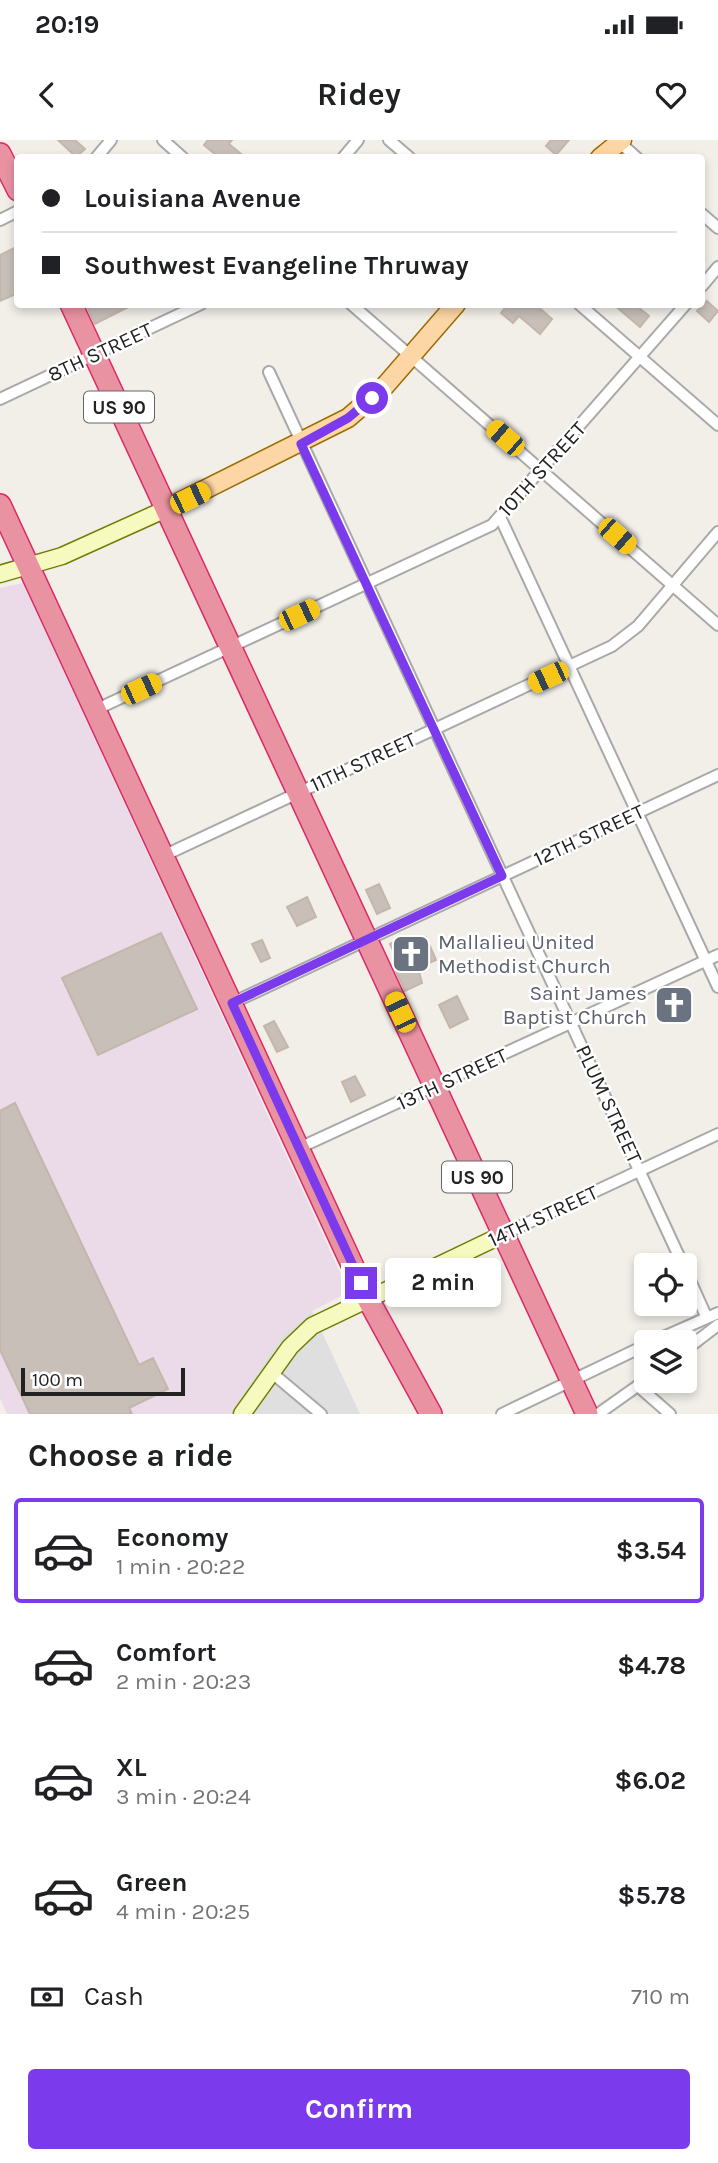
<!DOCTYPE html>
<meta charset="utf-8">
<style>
:root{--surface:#fff;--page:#f2f2f2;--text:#202124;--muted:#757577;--line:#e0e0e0;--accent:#7c3aed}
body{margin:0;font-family:Karla,sans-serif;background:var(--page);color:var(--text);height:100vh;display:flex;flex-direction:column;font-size:26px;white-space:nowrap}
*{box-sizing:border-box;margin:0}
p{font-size:23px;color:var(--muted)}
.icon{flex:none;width:38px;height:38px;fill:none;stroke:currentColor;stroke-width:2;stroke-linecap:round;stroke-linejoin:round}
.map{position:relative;height:1274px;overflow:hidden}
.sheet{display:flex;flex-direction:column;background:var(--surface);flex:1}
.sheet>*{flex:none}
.banner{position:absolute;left:14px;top:14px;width:691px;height:154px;border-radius:7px;box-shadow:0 4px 10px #0003;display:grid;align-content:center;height:154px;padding:0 28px;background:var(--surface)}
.fabs{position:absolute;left:634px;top:1113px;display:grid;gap:14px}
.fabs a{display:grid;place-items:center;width:63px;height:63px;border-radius:7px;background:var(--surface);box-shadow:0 4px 10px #0003;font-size:35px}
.scale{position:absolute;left:21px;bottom:18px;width:164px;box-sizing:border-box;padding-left:7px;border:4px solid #222;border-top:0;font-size:19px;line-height:24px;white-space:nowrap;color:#222;-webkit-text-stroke:5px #fff;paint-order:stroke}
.end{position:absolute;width:32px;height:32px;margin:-16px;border:9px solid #7c3aed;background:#fff;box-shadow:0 0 0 4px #fff}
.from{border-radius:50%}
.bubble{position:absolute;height:49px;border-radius:7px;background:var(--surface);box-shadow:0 4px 10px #0003;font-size:23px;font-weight:700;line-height:49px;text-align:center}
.car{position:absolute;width:21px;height:42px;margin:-21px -10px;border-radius:9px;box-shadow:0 0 5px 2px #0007;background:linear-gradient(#f5c518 24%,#345 0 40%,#f5c518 0 76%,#345 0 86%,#f5c518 0)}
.banner b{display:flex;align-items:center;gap:24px;height:66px;font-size:26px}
.banner b+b{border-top:2px solid var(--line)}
.banner i{width:18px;height:18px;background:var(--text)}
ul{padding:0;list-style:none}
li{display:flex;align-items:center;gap:21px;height:105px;margin:0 14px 10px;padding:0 14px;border:4px solid transparent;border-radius:7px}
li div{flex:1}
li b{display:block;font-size:26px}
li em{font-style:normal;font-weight:700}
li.current{border-color:var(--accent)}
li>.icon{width:63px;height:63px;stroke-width:1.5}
h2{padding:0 28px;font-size:32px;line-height:84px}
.pay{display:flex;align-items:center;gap:18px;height:77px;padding:0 28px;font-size:26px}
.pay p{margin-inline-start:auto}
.action{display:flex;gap:14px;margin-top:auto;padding:14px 28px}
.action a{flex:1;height:80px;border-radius:7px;background:var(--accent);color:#fff;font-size:28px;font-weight:700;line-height:80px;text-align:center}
.status{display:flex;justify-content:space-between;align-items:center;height:49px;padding:0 35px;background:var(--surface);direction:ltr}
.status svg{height:19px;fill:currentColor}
header{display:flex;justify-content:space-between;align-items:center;height:91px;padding:0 28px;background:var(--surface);font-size:32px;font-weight:700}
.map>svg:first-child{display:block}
</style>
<div class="status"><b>20:19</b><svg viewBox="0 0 49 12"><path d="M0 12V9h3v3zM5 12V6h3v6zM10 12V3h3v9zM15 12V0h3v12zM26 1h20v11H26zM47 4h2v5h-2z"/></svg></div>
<header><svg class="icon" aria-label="back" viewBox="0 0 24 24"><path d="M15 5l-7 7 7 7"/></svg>Ridey<svg class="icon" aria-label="heart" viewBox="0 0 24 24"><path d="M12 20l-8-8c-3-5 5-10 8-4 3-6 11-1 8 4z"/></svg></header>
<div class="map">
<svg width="718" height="1274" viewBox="0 0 718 1274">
<rect width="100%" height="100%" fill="#f2efe9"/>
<path fill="#e0dfdf" d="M 312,1171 L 360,1274 L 229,1274 L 282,1195 Z"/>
<path fill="#ebdbe8" d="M 23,443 L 349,1152 L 312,1171 L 282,1195 L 229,1274 L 7,1274 L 0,1258 L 0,448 Z"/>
<g fill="#c7bfb8" stroke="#c4b6ab" stroke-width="2">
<path d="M 58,0 L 75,0 L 85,9 L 76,17 Z"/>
<path d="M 208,0 L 232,0 L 229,4 L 246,18 L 220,18 L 204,5 Z"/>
<path d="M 551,0 L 569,0 L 556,15 L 546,6 Z"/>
<path d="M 18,106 L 18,153 L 0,161 L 0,115 Z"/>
<path d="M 707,161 L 718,171 L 709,182 L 697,171 Z"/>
<path d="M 97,164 L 134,164 L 95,184 L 88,169 Z"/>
<path d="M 508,164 L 535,164 L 552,179 L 540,194 L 519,176 L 513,183 L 501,173 Z"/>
<path d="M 613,164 L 634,164 L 649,176 L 640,187 Z"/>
<path d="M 379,744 L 390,768 L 377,774 L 366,750 Z"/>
<path d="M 307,757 L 316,777 L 297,786 L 287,767 Z"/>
<path d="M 161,793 L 197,869 L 98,915 L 62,838 Z"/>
<path d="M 404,797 L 408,805 L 426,797 L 436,820 L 418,828 L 422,843 L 405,851 L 393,825 L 399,823 L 390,804 Z"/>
<path d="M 262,800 L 270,818 L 261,822 L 252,804 Z"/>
<path d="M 457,856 L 468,879 L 450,888 L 439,865 Z"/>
<path d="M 274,881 L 288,907 L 277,912 L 264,886 Z"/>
<path d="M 355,936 L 365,955 L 351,962 L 342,942 Z"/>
<path d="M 15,963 L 139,1225 L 153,1218 L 168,1249 L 129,1268 L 132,1274 L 30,1274 L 0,1210 L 0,971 Z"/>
<path d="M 443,1141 L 453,1162 L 444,1166 L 435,1144 Z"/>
</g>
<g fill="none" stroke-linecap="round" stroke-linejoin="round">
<g stroke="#a9a9a9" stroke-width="14">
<g id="street">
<path d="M 163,0 L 183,18"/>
<path d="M 389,0 L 410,18"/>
<path d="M 617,0 L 637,18"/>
<path d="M 96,18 L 111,0"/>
<path d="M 343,18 L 358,0"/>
<path d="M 702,74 L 718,88"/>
<path d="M 0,80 L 18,71"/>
<path d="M 702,146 L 718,127"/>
<path d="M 351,164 L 718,485"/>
<path d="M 579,164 L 718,285"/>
<path d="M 269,232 L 683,1125"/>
<path d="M 0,259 L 201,164"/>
<path d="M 500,377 L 718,847"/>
<path d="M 95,570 L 492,385 L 686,164"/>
<path d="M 163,716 L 612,506 L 638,486 L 718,392"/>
<path d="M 232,863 L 718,635"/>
<path d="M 299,1008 L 718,815"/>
<path d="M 504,1094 L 718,994"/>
<path d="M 684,1127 L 706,1176"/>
<path d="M 652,1202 L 718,1173"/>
<path d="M 684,1211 L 718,1185"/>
<path d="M 271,1232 L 321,1274"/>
<path d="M 638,1246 L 670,1274"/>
<path d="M 502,1274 L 646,1205"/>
<path d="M 598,1274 L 646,1240"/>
</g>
</g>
<g stroke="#707d05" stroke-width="19">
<g id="secondary">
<path d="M 0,434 L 62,416 L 166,369"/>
<path d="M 242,1274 L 290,1207 L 312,1186 L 504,1094"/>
</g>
</g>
<g stroke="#a06b00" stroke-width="21">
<g id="primary">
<path d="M 600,18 L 622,0"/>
<path d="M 166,369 L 348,278 L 384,247 L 456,164"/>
</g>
</g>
<g stroke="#dc2a67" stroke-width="24">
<g id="highway">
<path d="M 0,14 L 18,50"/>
<path d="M 71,164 L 587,1274"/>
<path d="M 0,365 L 368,1159 L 431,1274"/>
</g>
</g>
<use href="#street" stroke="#fff" stroke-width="10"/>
<use href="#secondary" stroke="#f7fabf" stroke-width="16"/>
<use href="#primary" stroke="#fcd6a4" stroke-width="18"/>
<use href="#highway" stroke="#e892a2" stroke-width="21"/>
</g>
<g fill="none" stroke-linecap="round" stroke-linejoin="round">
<path stroke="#7c3aed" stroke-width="9" d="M 361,1143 L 232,863 L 502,736 L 301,304 L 348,278 L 372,258"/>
</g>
<defs>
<g id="church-square" transform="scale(2.0125)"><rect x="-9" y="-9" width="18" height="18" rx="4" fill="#6b7280" stroke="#fff"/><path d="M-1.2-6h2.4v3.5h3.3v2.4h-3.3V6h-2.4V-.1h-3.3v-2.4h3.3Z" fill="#fff"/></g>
</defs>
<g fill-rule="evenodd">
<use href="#church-square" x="411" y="814"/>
<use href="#church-square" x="674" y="865"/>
</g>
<g text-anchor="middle" stroke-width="5" stroke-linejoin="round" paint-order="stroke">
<g fill="#fff" stroke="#646464" stroke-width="2">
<rect x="84" y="251.5" width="70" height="31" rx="5"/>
<rect x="442" y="1021.5" width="70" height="31" rx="5"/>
</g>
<g font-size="19" font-weight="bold" fill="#222">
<text x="119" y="274">US 90</text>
<text x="477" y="1044">US 90</text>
</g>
<g font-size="21" fill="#222" stroke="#fff">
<text transform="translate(100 212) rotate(-25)" y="7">8TH STREET</text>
<text transform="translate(542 329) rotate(-48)" y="7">10TH STREET</text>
<text transform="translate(363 622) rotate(-25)" y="7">11TH STREET</text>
<text transform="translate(589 695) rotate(-25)" y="7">12TH STREET</text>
<text transform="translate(452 939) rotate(-25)" y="7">13TH STREET</text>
<text transform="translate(609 964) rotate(65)" y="7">PLUM STREET</text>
<text transform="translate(543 1076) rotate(-25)" y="7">14TH STREET</text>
</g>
<g font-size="21" fill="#5b616d" stroke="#fff" text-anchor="start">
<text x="438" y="809">Mallalieu United<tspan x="438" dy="24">Methodist Church</tspan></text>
<text x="647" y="860" text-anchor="end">Saint James<tspan x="647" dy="24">Baptist Church</tspan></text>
</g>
</g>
</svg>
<div class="fabs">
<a><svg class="icon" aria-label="locate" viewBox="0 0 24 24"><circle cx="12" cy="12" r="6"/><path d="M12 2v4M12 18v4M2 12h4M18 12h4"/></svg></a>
<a><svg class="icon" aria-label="layers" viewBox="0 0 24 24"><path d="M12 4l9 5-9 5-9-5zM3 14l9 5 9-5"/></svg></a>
</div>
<div class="scale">100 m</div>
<i class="end from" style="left:372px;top:258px"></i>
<i class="end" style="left:361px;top:1143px"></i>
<div class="bubble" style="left:385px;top:1118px;width:116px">2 min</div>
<i class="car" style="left:505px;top:298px;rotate:311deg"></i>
<i class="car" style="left:190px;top:358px;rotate:64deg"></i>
<i class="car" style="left:617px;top:396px;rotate:131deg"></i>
<i class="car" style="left:299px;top:475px;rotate:65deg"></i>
<i class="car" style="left:548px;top:537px;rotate:245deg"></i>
<i class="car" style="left:141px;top:549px;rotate:65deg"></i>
<i class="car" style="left:400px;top:872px;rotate:335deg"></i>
<div class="banner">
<b><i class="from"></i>Louisiana Avenue</b>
<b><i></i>Southwest Evangeline Thruway</b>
</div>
</div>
<section class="sheet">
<h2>Choose a ride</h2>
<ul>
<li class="current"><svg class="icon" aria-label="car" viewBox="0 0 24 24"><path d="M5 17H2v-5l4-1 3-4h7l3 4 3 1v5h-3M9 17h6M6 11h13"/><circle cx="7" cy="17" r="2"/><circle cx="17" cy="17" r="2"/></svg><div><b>Economy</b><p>1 min · 20:22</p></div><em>$3.54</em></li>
<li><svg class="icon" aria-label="car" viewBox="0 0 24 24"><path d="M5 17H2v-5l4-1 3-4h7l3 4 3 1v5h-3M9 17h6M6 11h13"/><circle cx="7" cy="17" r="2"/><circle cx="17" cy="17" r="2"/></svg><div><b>Comfort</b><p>2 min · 20:23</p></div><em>$4.78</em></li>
<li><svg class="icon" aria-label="car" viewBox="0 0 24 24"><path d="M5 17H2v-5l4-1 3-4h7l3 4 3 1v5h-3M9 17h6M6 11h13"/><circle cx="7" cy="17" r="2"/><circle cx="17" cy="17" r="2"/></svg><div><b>XL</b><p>3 min · 20:24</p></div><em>$6.02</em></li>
<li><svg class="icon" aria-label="car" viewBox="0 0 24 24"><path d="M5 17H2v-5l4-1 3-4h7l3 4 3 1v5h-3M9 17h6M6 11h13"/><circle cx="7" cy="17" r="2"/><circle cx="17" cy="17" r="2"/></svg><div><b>Green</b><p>4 min · 20:25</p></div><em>$5.78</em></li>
</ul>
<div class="pay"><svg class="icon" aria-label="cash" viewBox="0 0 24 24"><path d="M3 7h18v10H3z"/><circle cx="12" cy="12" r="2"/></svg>Cash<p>710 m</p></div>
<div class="action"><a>Confirm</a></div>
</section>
